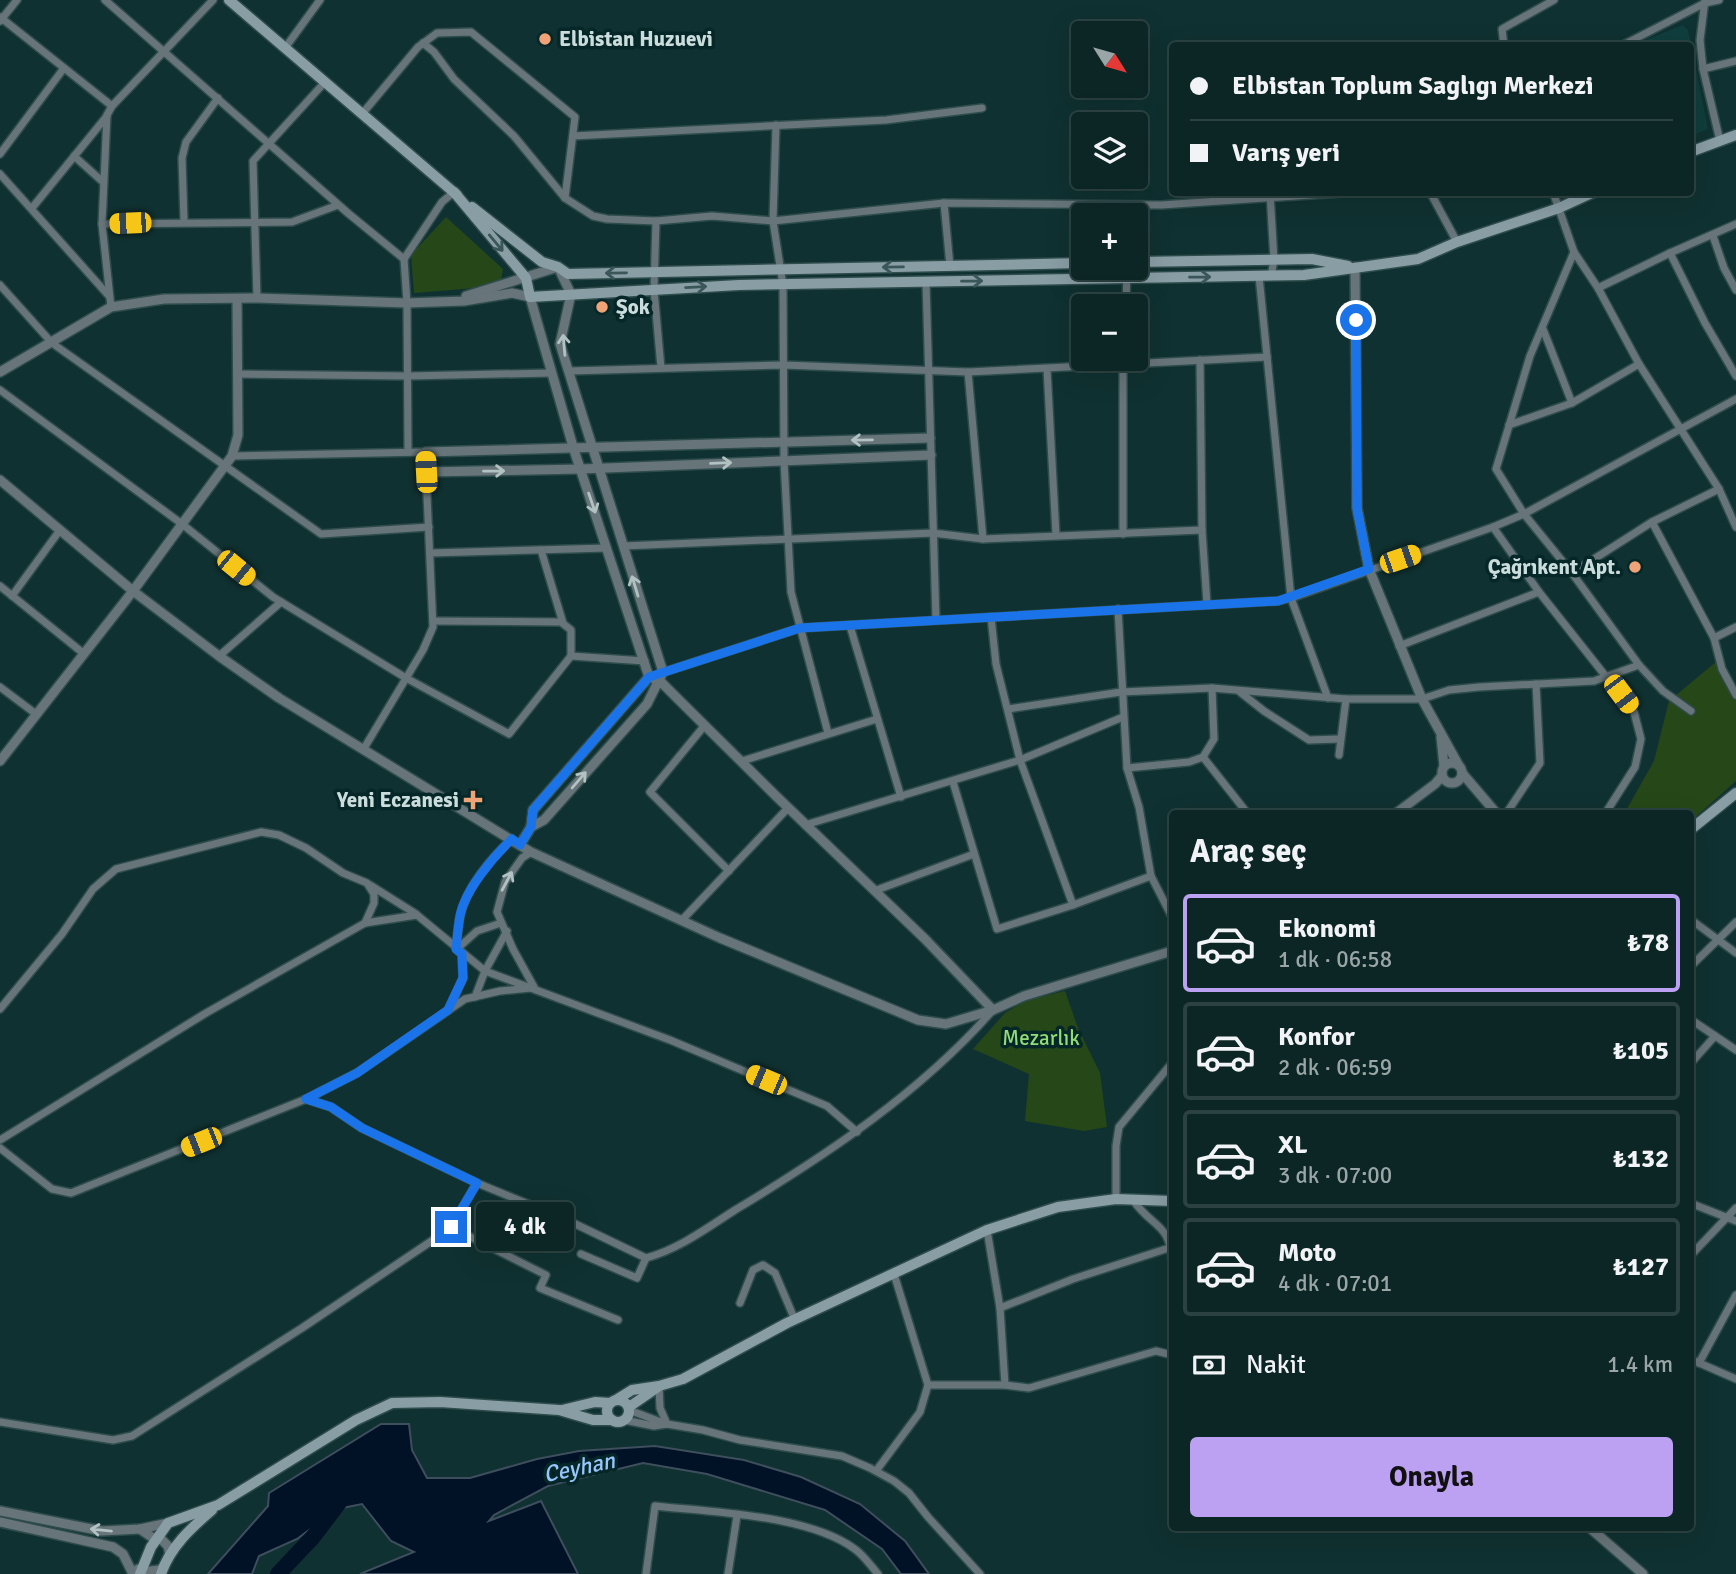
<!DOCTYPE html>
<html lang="tr">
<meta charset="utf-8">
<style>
:root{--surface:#0c2525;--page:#152d2d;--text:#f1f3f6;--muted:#9aa5a7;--line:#2c4242;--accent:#bca0f2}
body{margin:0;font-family:Signika,sans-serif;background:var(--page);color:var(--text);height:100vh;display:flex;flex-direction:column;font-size:26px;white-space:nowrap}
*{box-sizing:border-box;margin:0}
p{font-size:23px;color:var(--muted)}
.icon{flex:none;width:38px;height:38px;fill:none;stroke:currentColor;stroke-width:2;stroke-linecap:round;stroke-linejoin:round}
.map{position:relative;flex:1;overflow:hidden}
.drawer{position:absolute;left:1169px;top:810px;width:525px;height:721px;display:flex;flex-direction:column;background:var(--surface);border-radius:7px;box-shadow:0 7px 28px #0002,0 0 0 2px var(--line)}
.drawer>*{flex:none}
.top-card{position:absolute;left:1169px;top:42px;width:525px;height:154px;border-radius:7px;box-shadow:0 7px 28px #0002,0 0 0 2px var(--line);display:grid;align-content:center;height:154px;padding:0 21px;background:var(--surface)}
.needle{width:46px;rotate:127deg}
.tools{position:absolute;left:1071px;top:21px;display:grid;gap:14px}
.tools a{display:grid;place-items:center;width:77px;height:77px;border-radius:7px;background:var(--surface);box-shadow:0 7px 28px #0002,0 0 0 2px var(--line);font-size:35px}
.end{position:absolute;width:32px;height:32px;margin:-16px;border:9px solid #1a73e8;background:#fff;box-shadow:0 0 0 4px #fff}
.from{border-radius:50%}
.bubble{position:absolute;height:49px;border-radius:7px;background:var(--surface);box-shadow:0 7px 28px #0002,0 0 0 2px var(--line);font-size:23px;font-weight:700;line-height:49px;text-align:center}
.car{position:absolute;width:21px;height:42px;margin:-21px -10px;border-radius:9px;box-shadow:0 0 5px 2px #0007;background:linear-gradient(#f5c518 24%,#345 0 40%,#f5c518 0 76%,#345 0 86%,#f5c518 0)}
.top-card b{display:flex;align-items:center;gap:24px;height:66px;font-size:26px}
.top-card b+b{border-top:2px solid var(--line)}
.top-card i{width:18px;height:18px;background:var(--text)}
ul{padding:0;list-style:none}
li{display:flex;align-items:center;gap:21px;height:98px;margin:0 14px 10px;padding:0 7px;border:4px solid var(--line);border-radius:7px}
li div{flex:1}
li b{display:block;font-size:26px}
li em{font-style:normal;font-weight:700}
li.on{border-color:var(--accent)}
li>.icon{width:63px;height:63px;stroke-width:1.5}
h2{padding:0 21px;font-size:32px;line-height:84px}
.pay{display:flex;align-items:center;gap:18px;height:77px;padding:0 21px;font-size:26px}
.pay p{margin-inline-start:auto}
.primary-button{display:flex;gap:14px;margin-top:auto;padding:14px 21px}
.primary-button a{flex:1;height:80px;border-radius:7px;background:var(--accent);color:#111;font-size:28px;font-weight:700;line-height:80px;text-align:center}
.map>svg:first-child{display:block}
</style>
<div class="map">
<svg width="1736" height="1574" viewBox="0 0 1736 1574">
<rect width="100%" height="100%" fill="#103131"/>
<path fill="#103d3d" d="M 1683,25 L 1688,30 L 1708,129 L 1691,136 L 1690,46 L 1633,45 Z"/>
<g fill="#264818">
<path d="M 446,217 L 503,269 L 500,286 L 414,293 L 411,255 Z"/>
<path d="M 1716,662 L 1736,696 L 1736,781 L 1691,821 L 1690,814 L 1624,814 L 1654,761 L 1669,701 Z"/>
<path d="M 1065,991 L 1078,1028 L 1100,1073 L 1107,1127 L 1084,1131 L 1025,1121 L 1029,1074 L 973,1049 L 1005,1013 L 1027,1000 Z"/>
</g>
<path fill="#011126" stroke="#3e4e5d" stroke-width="2" d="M 381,1424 L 409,1424 L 412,1450 L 427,1478 L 470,1478 L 537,1459 L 579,1451 L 655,1446 L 744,1460 L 801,1477 L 860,1504 L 905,1541 L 929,1574 L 901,1574 L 882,1549 L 825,1510 L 707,1474 L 643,1463 L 548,1486 L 494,1515 L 489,1521 L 541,1501 L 578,1574 L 360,1574 L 414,1552 L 391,1541 L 362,1504 L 337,1509 L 297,1539 L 259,1556 L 252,1574 L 208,1574 L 268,1506 L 269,1493 Z"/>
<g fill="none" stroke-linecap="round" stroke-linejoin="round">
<path stroke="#011126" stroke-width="16" d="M 278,1574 L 313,1537 L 344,1496"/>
<g stroke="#2e4c4c" stroke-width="10">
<g id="minor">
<path d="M 105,0 L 349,214 L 404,259"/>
<path d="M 1705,0 L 1700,40 L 1703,69 L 1720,141"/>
<path d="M 0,17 L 112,106"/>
<path d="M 0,21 L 17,0"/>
<path d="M 423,43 L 434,52 L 454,79 L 514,136 L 565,198 L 593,216 L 607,219 L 656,221 L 712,216 L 773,221 L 944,203 L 1161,205 L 1356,192"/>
<path d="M 1504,46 L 1502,29 L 1554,0"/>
<path d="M 1621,46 L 1705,3 L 1719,0"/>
<path d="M 285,48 L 320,0"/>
<path d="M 1703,69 L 1736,61"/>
<path d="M 362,114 L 418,47 L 437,33 L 471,32 L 575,117 L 565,198"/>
<path d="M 776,125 L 773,221 L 783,285 L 784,461 L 791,592 L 828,733"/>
<path d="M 573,136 L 886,120 L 982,108"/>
<path d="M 0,154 L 64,68"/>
<path d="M 74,156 L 103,182"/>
<path d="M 0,174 L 109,296"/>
<path d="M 1430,192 L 1457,242"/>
<path d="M 1553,192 L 1574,252 L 1598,288 L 1639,364 L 1719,489 L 1736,527"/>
<path d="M 1270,193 L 1274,260 L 1271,276"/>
<path d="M 944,203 L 950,266"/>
<path d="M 32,208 L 107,116"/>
<path d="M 184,221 L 182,158 L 186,142 L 218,98"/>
<path d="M 656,221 L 654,290 L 661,368"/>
<path d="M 102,224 L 292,222 L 338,205"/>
<path d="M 1713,236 L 1724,268 L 1736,290"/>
<path d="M 1574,252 L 1530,356 L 1496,469 L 1524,514 L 1572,573 L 1639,665 L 1663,691 L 1691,711"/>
<path d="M 1670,253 L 1705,323 L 1736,376"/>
<path d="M 1259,276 L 1291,598 L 1328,698"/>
<path d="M 926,282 L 936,620"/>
<path d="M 0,285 L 52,343 L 321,534 L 429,527"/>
<path d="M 1598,288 L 1670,253 L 1736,224"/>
<path d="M 257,298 L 253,161 L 325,82"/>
<path d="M 1126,306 L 1127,268"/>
<path d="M 111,307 L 102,224 L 107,115 L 112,106 L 213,0"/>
<path d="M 1543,329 L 1572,403"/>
<path d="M 1200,360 L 1202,530 L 1207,604"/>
<path d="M 1047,369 L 1056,535"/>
<path d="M 569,371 L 784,365 L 968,372 L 1267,357"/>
<path d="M 968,372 L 983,539"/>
<path d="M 238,374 L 408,376 L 551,373"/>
<path d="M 0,390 L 182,524 L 273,597 L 406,678 L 509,734 L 571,656 L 571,630 L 561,622 L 433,621"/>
<path d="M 1509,425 L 1572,403 L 1639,364"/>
<path d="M 408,452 L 407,303 L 404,259 L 442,202 L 454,192"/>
<path d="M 232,456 L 425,452 L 433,627 L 423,650 L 363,750"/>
<path d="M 1652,522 L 1714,638 L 1722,669 L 1736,695"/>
<path d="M 1493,527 L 1539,592 L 1634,712 L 1641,739 L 1635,767 L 1605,814"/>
<path d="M 1123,534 L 1123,359"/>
<path d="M 623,546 L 933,533 L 983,539 L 1202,530"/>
<path d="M 541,550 L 563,623"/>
<path d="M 430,553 L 607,548"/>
<path d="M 1572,573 L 1652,522 L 1719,489"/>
<path d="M 0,586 L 83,653"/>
<path d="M 12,596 L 60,530"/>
<path d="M 1118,609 L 1127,768 L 1139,807 L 1151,876 L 1172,917"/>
<path d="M 991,617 L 996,664 L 1020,760 L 1073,905"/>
<path d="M 850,626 L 901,797"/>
<path d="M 1714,638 L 1736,627"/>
<path d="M 1399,646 L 1539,592"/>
<path d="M 219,656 L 281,602"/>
<path d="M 571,656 L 645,661"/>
<path d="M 658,674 L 800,628 L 1278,601 L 1291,598 L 1493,527 L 1524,514 L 1736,399"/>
<path d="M 0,687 L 36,714"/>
<path d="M 1240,692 L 1264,711 L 1309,740 L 1339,739"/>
<path d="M 1008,709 L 1121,692 L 1212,688 L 1346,699 L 1422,699 L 1449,690 L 1479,687 L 1594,681 L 1639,665"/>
<path d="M 705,725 L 650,792 L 729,871"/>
<path d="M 1339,755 L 1346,699"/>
<path d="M 1203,757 L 1248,814"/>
<path d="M 742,761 L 877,719"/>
<path d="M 1127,768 L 1189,762 L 1203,757 L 1214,739 L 1212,688"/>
<path d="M 953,782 L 997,929 L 1073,905 L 1151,876"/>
<path d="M 1506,814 L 1540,763 L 1536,684"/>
<path d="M 805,825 L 1020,760 L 1123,717"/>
<path d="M 531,852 L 522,858 L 505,882 L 497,912 L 513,949 L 534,987"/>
<path d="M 370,885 L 416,914"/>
<path d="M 874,891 L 974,854"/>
<path d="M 1690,919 L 1736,953"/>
<path d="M 682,920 L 788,808"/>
<path d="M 457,949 L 477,931 L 501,923"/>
<path d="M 1690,967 L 1736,922"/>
<path d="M 475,997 L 485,971 L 507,931"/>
<path d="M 0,1009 L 62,934 L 93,889 L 116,869 L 261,832 L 279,835 L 306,848 L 343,873 L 367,883 L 374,894 L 374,903 L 365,923"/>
<path d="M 448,1010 L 463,978 L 462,954 L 456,949 C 457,938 458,927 460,916 C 466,888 491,858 512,839"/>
<path d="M 1690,1019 L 1736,1050"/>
<path d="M 1690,1064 L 1715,1036"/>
<path d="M 306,1099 L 331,1107 L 362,1128 L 477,1183 L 567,1220 L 646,1258 C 679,1249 707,1228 735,1210 C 828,1154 921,1092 993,1010"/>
<path d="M 0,1140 L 206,1013 L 365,923 L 417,915 L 485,971 L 670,1040 L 827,1106 L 857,1132"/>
<path d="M 0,1148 L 52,1189 L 71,1193 L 306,1099 L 357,1073 L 465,999 L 500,991 L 531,988"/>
<path d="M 1116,1199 L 1116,1146 L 1119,1127 L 1172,1063"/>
<path d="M 1133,1200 C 1151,1227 1171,1223 1172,1262"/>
<path d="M 1690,1203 L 1736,1221"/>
<path d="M 451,1227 L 546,1275 L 540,1288 L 618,1320"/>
<path d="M 987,1230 L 1000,1308 L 1005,1385"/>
<path d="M 581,1254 L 637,1278 L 646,1258"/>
<path d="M 1690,1256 L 1736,1208"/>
<path d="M 740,1303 L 753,1270 L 763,1265 L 775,1273 L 795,1320"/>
<path d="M 1000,1308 L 1073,1279 L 1172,1247"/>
<path d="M 1690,1359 L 1736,1379"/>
<path d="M 1699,1363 L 1736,1295"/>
<path d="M 928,1385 L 1005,1385 L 1029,1388 L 1156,1351 L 1172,1355"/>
<path d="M 659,1386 L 660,1408 L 667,1424 L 703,1430 L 740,1440 L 842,1456 L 870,1468 L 894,1481 L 909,1493 L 928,1517 L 980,1574"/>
<path d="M 629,1410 L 666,1424"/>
<path d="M 624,1420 L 654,1426 L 667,1424"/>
<path d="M 0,1422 L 113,1440 L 132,1436 L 302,1328 L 436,1238 L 451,1227 L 477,1183"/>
<path d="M 876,1471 L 920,1412 L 928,1385 L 894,1274"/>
<path d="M 646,1574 L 655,1506 C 711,1512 811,1515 856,1550 C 864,1556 871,1566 878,1574"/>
<path d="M 728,1574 L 737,1516"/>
</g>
</g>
<g stroke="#2e4c4c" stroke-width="12">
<g id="tertiary">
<path d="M 1355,267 L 1357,508 L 1369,569 L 1422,699 L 1459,766"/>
<path d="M 466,296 L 558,267 L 571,294 L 560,344 L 663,672 L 647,704 L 544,820 L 531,827"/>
<path d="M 0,372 L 111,307 L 164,299 L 257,298 L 407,303 L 464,301 L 512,293 L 530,297 L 574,450 L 649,677 L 533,810 L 531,827 L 520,845"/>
<path d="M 425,452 L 930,438"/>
<path d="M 426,472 L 581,469 L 931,455"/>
<path d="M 0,480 L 133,591 L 219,656 L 279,698 L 531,852 L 720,938 L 918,1020 L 946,1024 L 993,1010 L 1024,996 L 1172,951"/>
<path d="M 654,679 L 659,680 L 676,697 L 776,796 L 925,939 L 993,1010"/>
<path d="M 1441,737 L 1444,766"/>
<path d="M 0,761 L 133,591 L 232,456 L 238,435 L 237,299"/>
<circle cx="1452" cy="773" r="10"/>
<path d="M 1462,773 L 1497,814"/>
<path d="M 1395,814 L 1435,784 L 1442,776"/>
<path d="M 0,1511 L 102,1531 L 140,1529 L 168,1523"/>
<path d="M 0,1522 L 113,1547 L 123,1554 L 133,1574"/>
<path d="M 1590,1528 L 1643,1574"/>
<path d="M 140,1529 L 156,1540 L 161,1539 L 168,1546 L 170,1555"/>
<path d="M 138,1569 L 141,1572 L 159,1570 L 163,1567"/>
</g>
</g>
<g stroke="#2e4c4c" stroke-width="13">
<g id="secondary">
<path d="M 229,0 L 457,195"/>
<path d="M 1690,152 L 1736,135"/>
<path d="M 454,192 L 526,278 L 530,297 L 739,285 L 1304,275 L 1418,259 L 1457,242 L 1559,208 L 1594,192"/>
<path d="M 472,207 L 542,262 L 558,267 L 568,274 L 1083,263"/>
<path d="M 1136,262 L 1312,259 L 1348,266"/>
<path d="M 1690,830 L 1736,793"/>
<circle cx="618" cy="1411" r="11"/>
<path d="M 616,1400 L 632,1390 L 659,1386 L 683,1379 L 787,1323 L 987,1230 L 1058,1207 L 1116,1199 L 1172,1201"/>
<path d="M 629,1407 L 658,1387"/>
<path d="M 562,1410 L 595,1402 L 610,1403"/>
<path d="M 140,1574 L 151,1547 L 168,1523 L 218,1505 L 356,1420 L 392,1403 L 440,1402 L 559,1410 L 593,1420 L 612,1420"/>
<path d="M 161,1574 C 170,1547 191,1528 212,1510"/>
</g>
</g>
<use href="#minor" stroke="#677479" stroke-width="7"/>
<use href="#tertiary" stroke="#677479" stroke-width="9"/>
<use href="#secondary" stroke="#899da5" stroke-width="10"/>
</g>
<defs><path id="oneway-shaft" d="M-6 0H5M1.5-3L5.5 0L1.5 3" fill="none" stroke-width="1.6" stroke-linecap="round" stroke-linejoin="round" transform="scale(1.75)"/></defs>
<g stroke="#3a5659">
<use href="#oneway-shaft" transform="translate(496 243) rotate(50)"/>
<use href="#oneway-shaft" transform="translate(893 267) rotate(179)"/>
<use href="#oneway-shaft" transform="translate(616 273) rotate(179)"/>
<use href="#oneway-shaft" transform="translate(1200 277) rotate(-1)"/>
<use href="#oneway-shaft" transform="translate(972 281) rotate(-1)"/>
<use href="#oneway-shaft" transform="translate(696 287) rotate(-3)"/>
</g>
<g stroke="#b2c2c3">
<use href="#oneway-shaft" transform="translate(564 345) rotate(-95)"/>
<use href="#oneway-shaft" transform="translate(862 440) rotate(179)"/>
<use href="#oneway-shaft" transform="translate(721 463) rotate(-2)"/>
<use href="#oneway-shaft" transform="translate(494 471) rotate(-1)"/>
<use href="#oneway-shaft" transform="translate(592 503) rotate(71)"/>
<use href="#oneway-shaft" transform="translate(635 586) rotate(-107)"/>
<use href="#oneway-shaft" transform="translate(579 780) rotate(-49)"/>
<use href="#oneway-shaft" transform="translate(507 881) rotate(-62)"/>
<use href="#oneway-shaft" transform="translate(101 1530) rotate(-174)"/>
</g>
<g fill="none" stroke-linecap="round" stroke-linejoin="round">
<path stroke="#1a73e8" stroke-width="9" d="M 451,1227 L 477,1183 L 362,1128 L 331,1107 L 306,1099 L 357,1073 L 448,1010 L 463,978 L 462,954 L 456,949 C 457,939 458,927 460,916 C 465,890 493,857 512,839 L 520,845 L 531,827 L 533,810 L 649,677 L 800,628 L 1278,601 L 1369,569 L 1357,509 L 1356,320"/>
</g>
<g fill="#efa377" stroke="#052727" stroke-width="2.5">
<circle cx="545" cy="39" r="7"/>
<circle cx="602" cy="307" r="7"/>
<circle cx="1635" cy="567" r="7"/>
<path d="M469.5 789.5h7v7h7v7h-7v7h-7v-7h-7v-7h7z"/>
</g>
<g text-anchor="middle" stroke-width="7" stroke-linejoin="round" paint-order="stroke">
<g font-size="21" font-weight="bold" fill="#cbdcdc" stroke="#052727" text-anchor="start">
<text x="559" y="46">Elbistan Huzuevi</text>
<text x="616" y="314">Şok</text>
<text x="1621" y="574" text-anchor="end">Çağrıkent Apt.</text>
<text x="459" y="807" text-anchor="end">Yeni Eczanesi</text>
</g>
<g font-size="21" fill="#92dc75" stroke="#052727">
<text x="1041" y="1045">Mezarlık</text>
</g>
<g font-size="23" font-style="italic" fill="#97c5fc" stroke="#052727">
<text transform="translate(579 1467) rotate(-12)" y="8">Ceyhan</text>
</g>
</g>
</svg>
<div class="tools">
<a><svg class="needle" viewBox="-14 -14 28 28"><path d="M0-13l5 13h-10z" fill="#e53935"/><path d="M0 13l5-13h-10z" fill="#9aa5a7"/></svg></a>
<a><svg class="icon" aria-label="layers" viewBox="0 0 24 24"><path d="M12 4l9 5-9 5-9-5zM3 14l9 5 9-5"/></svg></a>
<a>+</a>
<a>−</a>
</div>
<i class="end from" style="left:1356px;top:320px"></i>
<i class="end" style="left:451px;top:1227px"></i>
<div class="bubble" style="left:476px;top:1202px;width:98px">4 dk</div>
<i class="car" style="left:130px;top:223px;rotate:268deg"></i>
<i class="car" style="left:426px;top:472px;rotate:357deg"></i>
<i class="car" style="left:1400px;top:559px;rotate:71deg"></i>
<i class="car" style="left:236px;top:568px;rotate:129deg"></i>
<i class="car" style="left:1621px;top:694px;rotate:143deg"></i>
<i class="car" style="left:766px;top:1080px;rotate:293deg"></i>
<i class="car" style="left:201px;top:1142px;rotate:248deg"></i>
<div class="top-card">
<b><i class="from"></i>Elbistan Toplum Saglıgı Merkezi</b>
<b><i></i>Varış yeri</b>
</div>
<section class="drawer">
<h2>Araç seç</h2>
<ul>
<li class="on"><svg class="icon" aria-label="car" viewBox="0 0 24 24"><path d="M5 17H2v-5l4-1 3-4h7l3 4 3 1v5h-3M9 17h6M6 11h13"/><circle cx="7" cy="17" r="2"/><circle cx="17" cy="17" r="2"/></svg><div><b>Ekonomi</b><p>1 dk · 06:58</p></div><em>₺78</em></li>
<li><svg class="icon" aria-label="car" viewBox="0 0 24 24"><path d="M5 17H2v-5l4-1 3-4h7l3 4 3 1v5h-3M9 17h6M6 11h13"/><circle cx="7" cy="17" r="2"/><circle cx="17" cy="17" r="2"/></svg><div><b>Konfor</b><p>2 dk · 06:59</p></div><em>₺105</em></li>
<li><svg class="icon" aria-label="car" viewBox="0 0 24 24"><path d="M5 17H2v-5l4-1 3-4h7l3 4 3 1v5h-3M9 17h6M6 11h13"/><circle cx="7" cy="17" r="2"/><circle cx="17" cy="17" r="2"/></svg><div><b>XL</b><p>3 dk · 07:00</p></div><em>₺132</em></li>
<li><svg class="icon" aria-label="car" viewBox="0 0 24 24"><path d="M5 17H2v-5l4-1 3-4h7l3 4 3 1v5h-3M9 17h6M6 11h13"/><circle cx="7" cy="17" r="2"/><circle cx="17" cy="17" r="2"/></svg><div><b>Moto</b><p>4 dk · 07:01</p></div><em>₺127</em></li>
</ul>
<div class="pay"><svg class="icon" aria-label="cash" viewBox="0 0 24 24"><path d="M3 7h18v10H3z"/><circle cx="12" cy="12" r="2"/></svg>Nakit<p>1.4 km</p></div>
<div class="primary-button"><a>Onayla</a></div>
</section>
</div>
